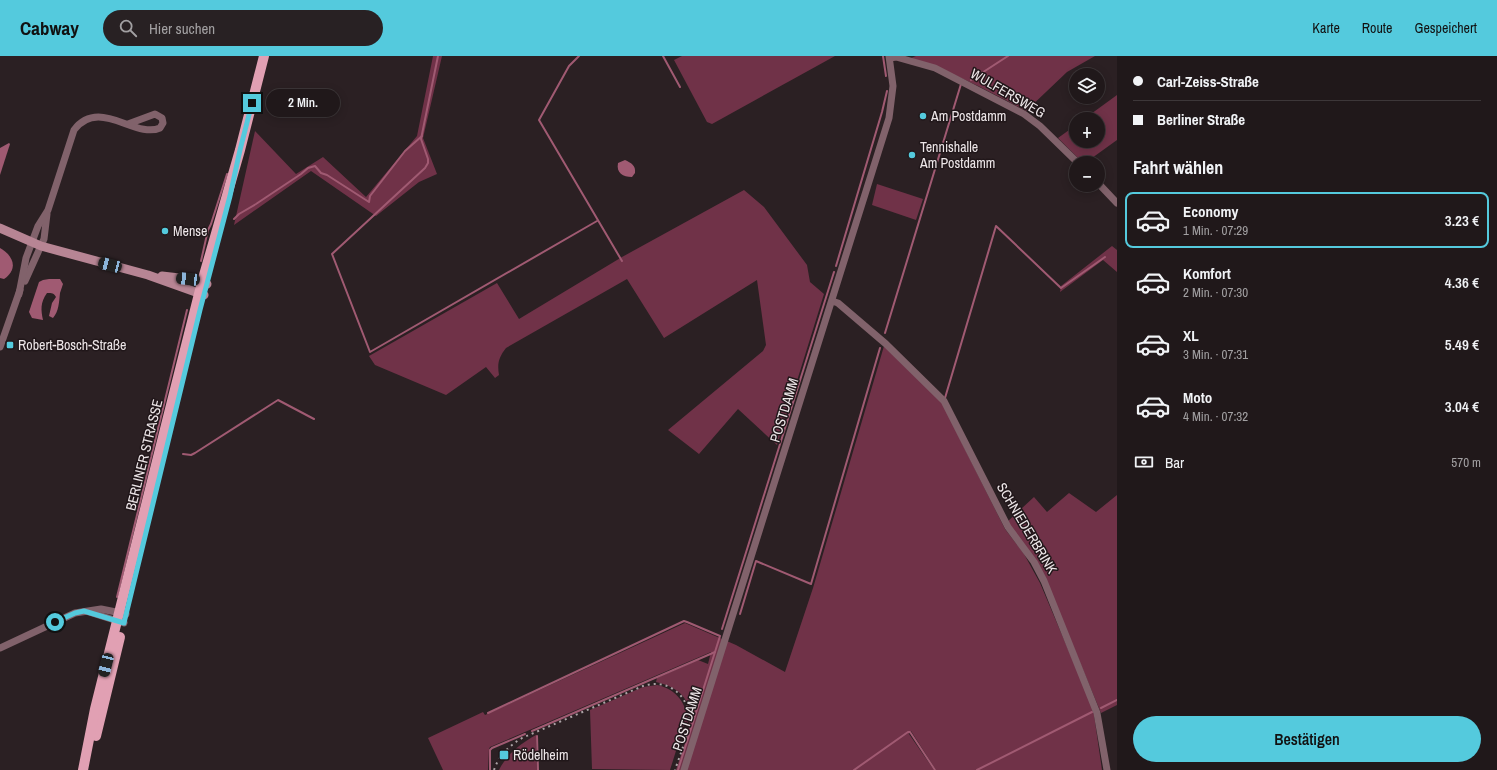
<!DOCTYPE html>
<html lang="de">
<meta charset="utf-8">
<style>
:root{--surface:#20181a;--page:#282123;--text:#f1f3f6;--muted:#a2a0a2;--line:#3d3739;--accent:#54cadd}
body{margin:0;font-family:"Archivo Narrow",sans-serif;background:var(--page);color:var(--text);height:100vh;display:flex;flex-direction:column;font-size:15px;white-space:nowrap}
*{box-sizing:border-box;margin:0}
p{font-size:13px;color:var(--muted)}
.icon{flex:none;width:22px;height:22px;fill:none;stroke:currentColor;stroke-width:2;stroke-linecap:round;stroke-linejoin:round}
.map{position:relative;flex:1;overflow:hidden}
.drawer{display:flex;flex-direction:column;background:var(--surface);width:380px}
.drawer>*{flex:none}
.guide{display:grid;align-content:center;height:88px;padding:0 16px;background:var(--surface)}
.tools{position:absolute;left:1069px;top:12px;display:grid;gap:8px}
.tools a{display:grid;place-items:center;width:36px;height:36px;border-radius:50%;background:var(--surface);box-shadow:0 2px 10px #0003,0 0 0 1px var(--line);font-size:20px}
.end{position:absolute;width:18px;height:18px;margin:-9px;border:5px solid #54cadd;background:#111;box-shadow:0 0 0 2px #111}
.from{border-radius:50%}
.bubble{position:absolute;height:28px;border-radius:14px;background:var(--surface);box-shadow:0 2px 10px #0003,0 0 0 1px var(--line);font-size:13px;font-weight:600;line-height:28px;text-align:center}
.car{position:absolute;width:12px;height:24px;margin:-12px -6px;border-radius:5px;box-shadow:0 0 3px 1px #0007;background:linear-gradient(#222 24%,#8ab4d8 0 40%,#222 0 76%,#8ab4d8 0 86%,#222 0)}
.guide b{display:flex;align-items:center;gap:14px;height:38px;font-size:15px}
.guide b+b{border-top:1px solid var(--line)}
.guide i{width:10px;height:10px;background:var(--text)}
ul{padding:0;list-style:none}
li{display:flex;align-items:center;gap:12px;height:56px;margin:0 8px 6px;padding:0 8px;border:2px solid transparent;border-radius:8px}
li div{flex:1}
li b{display:block;font-size:15px}
li em{font-style:normal;font-weight:600}
li.active{border-color:var(--accent)}
li>.icon{width:36px;height:36px;stroke-width:1.5}
h2{padding:0 16px;font-size:18px;line-height:48px}
.pay{display:flex;align-items:center;gap:10px;height:44px;padding:0 16px;font-size:15px}
.pay p{margin-inline-start:auto}
.cta{display:flex;gap:8px;margin-top:auto;padding:8px 16px}
.cta a{flex:1;height:46px;border-radius:24px;background:var(--accent);color:#111;font-size:16px;font-weight:600;line-height:46px;text-align:center}
header{display:flex;align-items:center;gap:24px;box-sizing:border-box;height:56px;padding:0 20px;background:var(--accent);color:#111}
header strong{font-size:19px}
nav{display:flex;gap:22px;margin-inline-start:auto;font-size:14px}
.search{width:280px;height:36px;background:var(--page);display:flex;align-items:center;gap:10px;box-sizing:border-box;padding:0 14px;border-radius:22px;color:var(--muted);font-size:15px}
main{display:flex;flex:1;min-height:0}
.map>svg:first-child{display:block}
</style>
<header>
<strong>Cabway</strong>
<div class="search"><svg class="icon" aria-label="search" viewBox="0 0 24 24"><circle cx="10" cy="10" r="6"/><path d="M15 15l6 6"/></svg>Hier suchen</div>
<nav><a>Karte</a><a>Route</a><a>Gespeichert</a></nav>
</header>
<main>
<div class="map">
<svg width="1117" height="714" viewBox="0 0 1117 714">
<rect width="100%" height="100%" fill="#2b2023"/>
<g fill="#703248">
<path d="M 433,0 L 442,0 L 423,82 L 437,118 L 419,126 L 376,160 L 311,115 L 234,169 L 255,75 L 296,118 L 323,101 L 366,141 L 417,80 Z"/>
<path d="M 682,0 L 835,0 L 712,68 L 707,66 L 674,4 Z"/>
<path d="M 916,0 L 1095,0 L 1067,16 L 1026,55 C 989,35 952,16 911,2 Z"/>
<path d="M 1117,39 L 1117,84 L 1085,107 L 1083,107 L 1058,82 L 1076,69 L 1076,85 L 1098,85 L 1098,63 L 1084,63 Z"/>
<path d="M 877,128 L 923,143 L 916,164 L 872,149 Z"/>
<path d="M 744,134 L 764,151 L 807,209 L 810,226 L 824,238 L 777,389 L 738,353 L 699,398 L 668,374 L 763,295 L 766,289 L 757,224 L 664,282 L 627,223 L 506,292 C 499,301 497,307 499,319 L 495,322 L 486,311 L 446,339 L 375,309 L 369,300 L 497,227 L 519,263 L 622,201 Z"/>
<path d="M 1112,190 L 1117,194 L 1117,216 L 1103,204 L 1060,236 L 1061,230 Z"/>
<path d="M 884,290 L 942,347 L 1005,473 L 1024,498 L 1040,527 L 1093,652 L 1102,714 L 936,714 L 911,675 L 909,678 L 934,714 L 676,714 C 687,679 708,638 656,626 L 657,622 L 698,604 L 708,608 L 711,596 L 490,691 L 489,693 L 488,714 L 443,714 L 428,682 L 483,656 L 485,659 L 685,567 L 736,589 L 785,616 L 813,532 Z"/>
<path d="M 1069,437 L 1096,456 L 1117,439 L 1117,649 L 1101,657 L 1046,525 L 1007,466 L 1034,441 L 1047,456 Z"/>
<path d="M 657,629 C 676,633 687,647 688,667 L 685,666 L 670,714 L 592,713 L 590,654 L 643,631 Z"/>
<path d="M 536,679 L 537,714 L 499,714 C 507,698 520,688 536,679 Z"/>
</g>
<g fill="#a05a72">
<path d="M 9,87 L 10,88 L 0,119 L 0,92 Z"/>
<path d="M 625,104 C 631,107 636,109 635,117 L 632,121 C 623,121 616,117 618,107 Z"/>
<path d="M 0,192 C 13,199 19,213 4,223 L 0,222 Z"/>
<path d="M 49,223 L 60,223 L 63,228 C 62,231 61,234 60,237 C 59,246 59,255 53,262 L 49,260 L 52,247 L 56,241 C 54,237 52,237 47,237 C 40,247 41,254 43,264 L 32,262 L 29,256 L 39,226 L 43,224 Z"/>
</g>
<g fill="none" stroke-linecap="round" stroke-linejoin="round">
<g stroke="#a05a72" stroke-width="2">
<path d="M 438,0 L 421,83 L 428,103 L 428,107 L 425,112 L 332,198 L 370,296 L 597,165"/>
<path d="M 579,0 L 569,10 L 539,64 L 622,205"/>
<path d="M 663,0 L 680,31"/>
<path d="M 883,0 L 886,20"/>
<path d="M 971,24 L 1008,0"/>
<path d="M 234,163 L 239,158 L 256,148 L 301,118 L 308,112 L 315,110 L 321,117 L 327,119 L 369,146 L 370,140 L 405,95 L 422,80"/>
<path d="M 201,205 L 208,174 L 211,168 L 227,118"/>
<path d="M 836,210 L 882,56 L 887,35"/>
<path d="M 885,277 L 961,28"/>
<path d="M 945,342 L 996,170 L 1061,232 L 1105,201"/>
<path d="M 183,398 L 191,399 L 195,397 L 278,344 L 314,363"/>
<path d="M 117,541 L 187,254"/>
<path d="M 740,558 L 756,505 L 811,528 L 880,292"/>
<path d="M 722,573 L 834,216"/>
<path d="M 1101,652 L 1117,644"/>
<path d="M 488,657 L 684,565 L 687,566 L 720,580 L 678,714"/>
<path d="M 532,675 L 715,596"/>
<path d="M 537,680 L 538,714"/>
<path d="M 490,714 L 490,694 L 492,692 L 525,678"/>
<path d="M 854,714 L 908,676 L 910,676 L 935,714"/>
<path d="M 977,714 L 1092,656"/>
</g>
<g stroke="#81626b" stroke-width="7">
<path d="M 890,2 L 896,1 L 935,12 L 1024,58 L 1040,70 L 1078,107"/>
<path d="M 1098,127 L 1117,147"/>
<path d="M 25,225 L 44,183 L 47,158"/>
<path d="M 19,238 L 26,202 L 38,170 L 48,154 L 74,74 C 99,41 135,83 160,72 L 163,67 L 162,62 L 155,58 L 128,68"/>
<path d="M 832,245 L 838,247 L 886,288 L 944,345 L 1008,471 L 1034,506 L 1044,525 L 1097,657 L 1107,714"/>
<path d="M 0,291 L 20,234"/>
<path d="M 89,556 L 124,567"/>
<path d="M 0,592 L 75,557 L 101,553 L 126,558"/>
<path d="M 684,714 L 889,62 L 893,30 L 889,0"/>
</g>
<g stroke="#b78594" stroke-width="9">
<path d="M 0,172 L 41,190 L 148,219 L 204,239"/>
<path d="M 162,220 L 188,223 L 207,228"/>
</g>
<g stroke="#e1a0b3" stroke-width="10">
<path d="M 96,680 L 120,581"/>
<path d="M 83,714 L 95,653 L 168,361 L 202,226 L 240,94 L 264,0"/>
</g>
<path stroke="#aca3a6" stroke-width="2" stroke-dasharray="2 4" stroke-linecap="butt" d="M 494,714 C 499,699 509,690 522,682 L 643,630 C 653,627 664,627 673,633 C 702,652 683,689 675,714"/>
</g>
<g fill="none" stroke-linecap="round" stroke-linejoin="round">
<path stroke="#54cadd" stroke-width="5" d="M 55,566 L 75,557 L 84,555 L 124,567 L 200,254 L 230,140 L 240,94 L 252,47"/>
</g>
<g fill="#54cadd" stroke="#21171a" stroke-width="1.5">
<circle cx="923" cy="60" r="4"/>
<circle cx="912" cy="99" r="4"/>
<circle cx="165" cy="175" r="4"/>
<rect x="6" y="285" width="8" height="8" rx="2"/>
<rect x="499" y="694" width="10" height="10" rx="2"/>
</g>
<g text-anchor="middle" stroke-width="3" stroke-linejoin="round" paint-order="stroke">
<g font-size="14" fill="#ede6e8" stroke="#21171a">
<text transform="translate(1008 37) rotate(30)" y="5">WULFERSWEG</text>
<text transform="translate(784 354) rotate(-73)" y="5">POSTDAMM</text>
<text transform="translate(144 399) rotate(-76)" y="5">BERLINER STRASSE</text>
<text transform="translate(1027 472) rotate(59)" y="5">SCHNIEDERBRINK</text>
<text transform="translate(687 663) rotate(-72)" y="5">POSTDAMM</text>
</g>
<g font-size="14" fill="#ede6e8" stroke="#21171a" text-anchor="start">
<text x="931" y="65">Am Postdamm</text>
<text x="920" y="96">Tennishalle<tspan x="920" dy="16">Am Postdamm</tspan></text>
<text x="173" y="180">Mense</text>
<text x="18" y="294">Robert-Bosch-Straße</text>
<text x="513" y="704">Rödelheim</text>
</g>
</g>
</svg>
<div class="tools">
<a><svg class="icon" aria-label="layers" viewBox="0 0 24 24"><path d="M12 4l9 5-9 5-9-5zM3 14l9 5 9-5"/></svg></a>
<a>+</a>
<a>−</a>
</div>
<i class="end from" style="left:55px;top:566px"></i>
<i class="end" style="left:252px;top:47px"></i>
<div class="bubble" style="left:266px;top:33px;width:74px">2 Min.</div>
<i class="car" style="left:110px;top:209px;rotate:284deg"></i>
<i class="car" style="left:188px;top:223px;rotate:276deg"></i>
<i class="car" style="left:106px;top:609px;rotate:194deg"></i>
</div>
<section class="drawer">
<div class="guide">
<b><i class="from"></i>Carl-Zeiss-Straße</b>
<b><i></i>Berliner Straße</b>
</div>
<h2>Fahrt wählen</h2>
<ul>
<li class="active"><svg class="icon" aria-label="car" viewBox="0 0 24 24"><path d="M5 17H2v-5l4-1 3-4h7l3 4 3 1v5h-3M9 17h6M6 11h13"/><circle cx="7" cy="17" r="2"/><circle cx="17" cy="17" r="2"/></svg><div><b>Economy</b><p>1 Min. · 07:29</p></div><em>3.23 €</em></li>
<li><svg class="icon" aria-label="car" viewBox="0 0 24 24"><path d="M5 17H2v-5l4-1 3-4h7l3 4 3 1v5h-3M9 17h6M6 11h13"/><circle cx="7" cy="17" r="2"/><circle cx="17" cy="17" r="2"/></svg><div><b>Komfort</b><p>2 Min. · 07:30</p></div><em>4.36 €</em></li>
<li><svg class="icon" aria-label="car" viewBox="0 0 24 24"><path d="M5 17H2v-5l4-1 3-4h7l3 4 3 1v5h-3M9 17h6M6 11h13"/><circle cx="7" cy="17" r="2"/><circle cx="17" cy="17" r="2"/></svg><div><b>XL</b><p>3 Min. · 07:31</p></div><em>5.49 €</em></li>
<li><svg class="icon" aria-label="car" viewBox="0 0 24 24"><path d="M5 17H2v-5l4-1 3-4h7l3 4 3 1v5h-3M9 17h6M6 11h13"/><circle cx="7" cy="17" r="2"/><circle cx="17" cy="17" r="2"/></svg><div><b>Moto</b><p>4 Min. · 07:32</p></div><em>3.04 €</em></li>
</ul>
<div class="pay"><svg class="icon" aria-label="cash" viewBox="0 0 24 24"><path d="M3 7h18v10H3z"/><circle cx="12" cy="12" r="2"/></svg>Bar<p>570 m</p></div>
<div class="cta"><a>Bestätigen</a></div>
</section>
</main>
